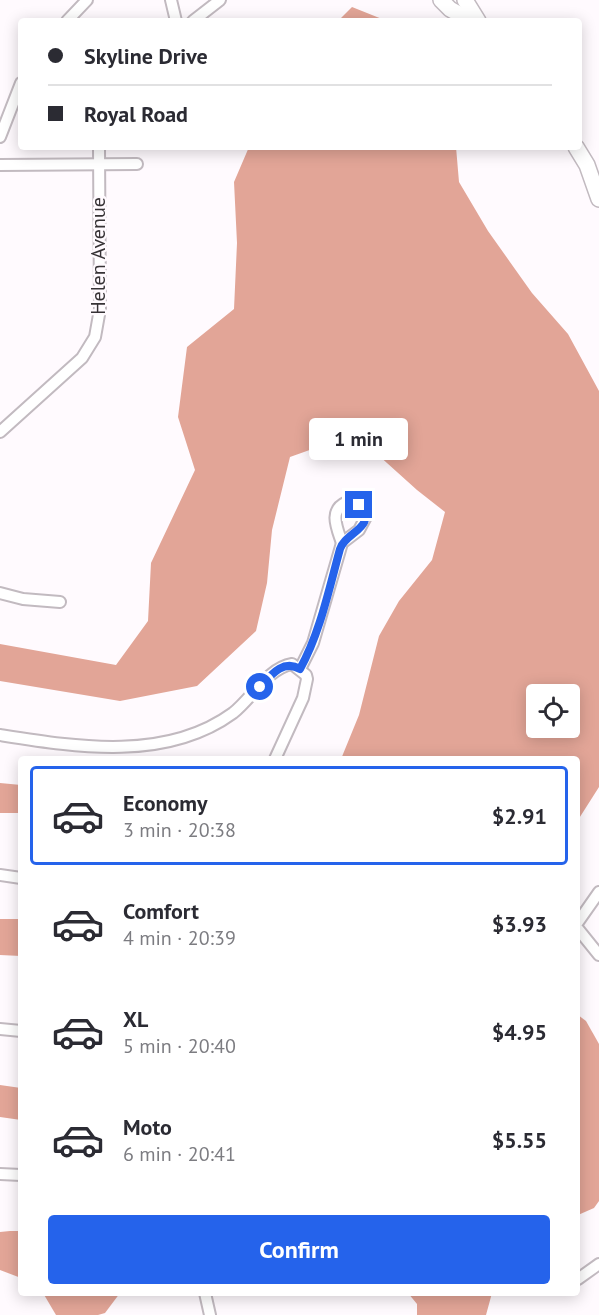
<!DOCTYPE html>
<meta charset="utf-8">
<style>
:root{--surface:#fff;--page:#f7f7f7;--text:#2b2b33;--muted:#7c7c81;--line:#e1e1e2;--accent:#2563eb}
body{margin:0;font-family:"PT Sans",sans-serif;background:var(--page);color:var(--text);height:100vh;display:flex;flex-direction:column;font-size:22px;white-space:nowrap}
*{box-sizing:border-box;margin:0}
p{font-size:20px;color:var(--muted)}
.icon{flex:none;width:33px;height:33px;fill:none;stroke:currentColor;stroke-width:2;stroke-linecap:round;stroke-linejoin:round}
.map{position:relative;flex:1;overflow:hidden}
.details{position:absolute;left:18px;top:756px;width:562px;height:540px;display:flex;flex-direction:column;background:var(--surface);border-radius:6px;box-shadow:0 3px 15px #0003}
.details>*{flex:none}
.top-card{position:absolute;left:18px;top:18px;width:564px;height:132px;border-radius:6px;box-shadow:0 3px 15px #0003;display:grid;align-content:center;height:132px;padding:0 30px;background:var(--surface)}
.fabs{position:absolute;left:526px;top:684px;display:grid;gap:12px}
.fabs a{display:grid;place-items:center;width:54px;height:54px;border-radius:6px;background:var(--surface);box-shadow:0 3px 15px #0003;font-size:30px}
.end{position:absolute;width:27px;height:27px;margin:-14px;border:8px solid #2563eb;background:#fff;box-shadow:0 0 0 3px #fff}
.from{border-radius:50%}
.bubble{position:absolute;height:42px;border-radius:6px;background:var(--surface);box-shadow:0 3px 15px #0003;font-size:20px;font-weight:800;line-height:42px;text-align:center}
.top-card b{display:flex;align-items:center;gap:21px;height:57px;font-size:22px}
.top-card b+b{border-top:2px solid var(--line)}
.top-card i{width:15px;height:15px;background:var(--text)}
ul{padding:10px 0 0;list-style:none}
li{display:flex;align-items:center;gap:18px;height:99px;margin:0 12px 9px;padding:0 18px;border:3px solid transparent;border-radius:6px}
li div{flex:1}
li b{display:block;font-size:22px}
li em{font-style:normal;font-weight:800}
li.on{border-color:var(--accent)}
li>.icon{width:54px;height:54px;stroke-width:1.5}
.button{display:flex;gap:12px;margin-top:auto;padding:12px 30px}
.button a{flex:1;height:69px;border-radius:6px;background:var(--accent);color:#fff;font-size:24px;font-weight:800;line-height:69px;text-align:center}
.map>svg:first-child{display:block}
</style>
<div class="map">
<svg width="599" height="1315" viewBox="0 0 599 1315">
<rect width="100%" height="100%" fill="#fffafe"/>
<g fill="#e2a597" fill-rule="evenodd">
<path d="M 352,7 L 387,21 L 338,21 Z"/>
<path d="M 249,147 L 456,147 L 459,182 L 488,231 L 532,293 L 568,334 L 599,391 L 599,787 L 578,820 L 578,759 L 341,759 L 359,715 L 379,636 L 399,601 L 432,560 L 445,512 L 417,490 L 377,454 L 332,442 L 290,457 L 272,530 L 267,583 L 256,631 L 197,686 L 120,701 L 0,681 L 0,644 L 116,665 L 148,621 L 151,563 L 195,470 L 178,417 L 187,347 L 234,309 L 237,243 L 234,182 ZM 537,694 L 570,694 L 570,728 L 537,728 Z"/>
<path d="M 0,783 L 21,785 L 21,813 L 0,813 Z"/>
<path d="M 0,919 L 21,919 L 21,956 L 0,955 Z"/>
<path d="M 578,1015 L 586,1021 L 599,1044 L 599,1201 L 594,1208 L 578,1215 Z"/>
<path d="M 0,1085 L 21,1088 L 21,1120 L 0,1117 Z"/>
<path d="M 10,1231 L 21,1231 L 21,1278 L 0,1270 L 0,1232 Z"/>
<path d="M 43,1293 L 120,1293 L 105,1313 L 98,1315 L 56,1315 Z"/>
<path d="M 408,1293 L 492,1293 L 486,1315 L 417,1315 L 417,1304 Z"/>
</g>
<g fill="none" stroke-linecap="round" stroke-linejoin="round">
<g stroke="#c2bac0" stroke-width="14">
<g id="street">
<path d="M 171,0 L 176,21"/>
<path d="M 67,21 L 87,0"/>
<path d="M 193,21 L 220,0"/>
<path d="M 0,137 L 21,83"/>
<path d="M 0,165 L 137,164"/>
<path d="M 0,432 L 82,358 L 95,337 L 100,309 L 99,147"/>
<path d="M 347,502 C 358,503 362,506 366,517 L 359,530 L 342,543 C 337,528 328,510 347,502 Z"/>
<path d="M 0,593 L 23,599 L 60,602"/>
<path d="M 300,669 L 313,643 L 342,543"/>
<path d="M 0,735 C 76,747 166,762 233,713 C 252,698 268,668 292,664 L 306,675 L 307,679 L 303,698 L 275,759"/>
<path d="M 0,875 L 21,878"/>
<path d="M 578,922 L 599,892"/>
<path d="M 578,929 L 599,955"/>
<path d="M 0,1029 L 21,1031"/>
<path d="M 0,1174 L 21,1175"/>
<path d="M 578,1279 L 599,1264"/>
<path d="M 205,1293 L 210,1315"/>
</g>
</g>
<g stroke="#c2bac0" stroke-width="18">
<g id="secondary">
<path d="M 441,0 L 450,9 L 471,21"/>
<path d="M 465,0 L 478,21"/>
<path d="M 576,147 L 587,165 L 599,199"/>
</g>
</g>
<use href="#street" stroke="#fff" stroke-width="10"/>
<use href="#secondary" stroke="#fff" stroke-width="15"/>
</g>
<g fill="none" stroke-linecap="round" stroke-linejoin="round">
<path stroke="#2563eb" stroke-width="8" d="M 260,687 C 271,675 283,659 300,669 C 320,633 329,589 340,549 C 345,532 379,527 359,505"/>
</g>
<g text-anchor="middle" stroke-width="4.5" stroke-linejoin="round" paint-order="stroke">
<g font-size="20" fill="#373336" stroke="#fffafe">
<text transform="translate(98 256) rotate(-90)" y="7">Helen Avenue</text>
</g>
</g>
</svg>
<div class="fabs">
<a><svg class="icon" aria-label="locate" viewBox="0 0 24 24"><circle cx="12" cy="12" r="6"/><path d="M12 2v4M12 18v4M2 12h4M18 12h4"/></svg></a>
</div>
<i class="end from" style="left:260px;top:687px"></i>
<i class="end" style="left:359px;top:505px"></i>
<div class="bubble" style="left:309px;top:418px;width:99px">1 min</div>
<div class="top-card">
<b><i class="from"></i>Skyline Drive</b>
<b><i></i>Royal Road</b>
</div>
<section class="details">
<ul>
<li class="on"><svg class="icon" aria-label="car" viewBox="0 0 24 24"><path d="M5 17H2v-5l4-1 3-4h7l3 4 3 1v5h-3M9 17h6M6 11h13"/><circle cx="7" cy="17" r="2"/><circle cx="17" cy="17" r="2"/></svg><div><b>Economy</b><p>3 min · 20:38</p></div><em>$2.91</em></li>
<li><svg class="icon" aria-label="car" viewBox="0 0 24 24"><path d="M5 17H2v-5l4-1 3-4h7l3 4 3 1v5h-3M9 17h6M6 11h13"/><circle cx="7" cy="17" r="2"/><circle cx="17" cy="17" r="2"/></svg><div><b>Comfort</b><p>4 min · 20:39</p></div><em>$3.93</em></li>
<li><svg class="icon" aria-label="car" viewBox="0 0 24 24"><path d="M5 17H2v-5l4-1 3-4h7l3 4 3 1v5h-3M9 17h6M6 11h13"/><circle cx="7" cy="17" r="2"/><circle cx="17" cy="17" r="2"/></svg><div><b>XL</b><p>5 min · 20:40</p></div><em>$4.95</em></li>
<li><svg class="icon" aria-label="car" viewBox="0 0 24 24"><path d="M5 17H2v-5l4-1 3-4h7l3 4 3 1v5h-3M9 17h6M6 11h13"/><circle cx="7" cy="17" r="2"/><circle cx="17" cy="17" r="2"/></svg><div><b>Moto</b><p>6 min · 20:41</p></div><em>$5.55</em></li>
</ul>
<div class="button"><a>Confirm</a></div>
</section>
</div>
